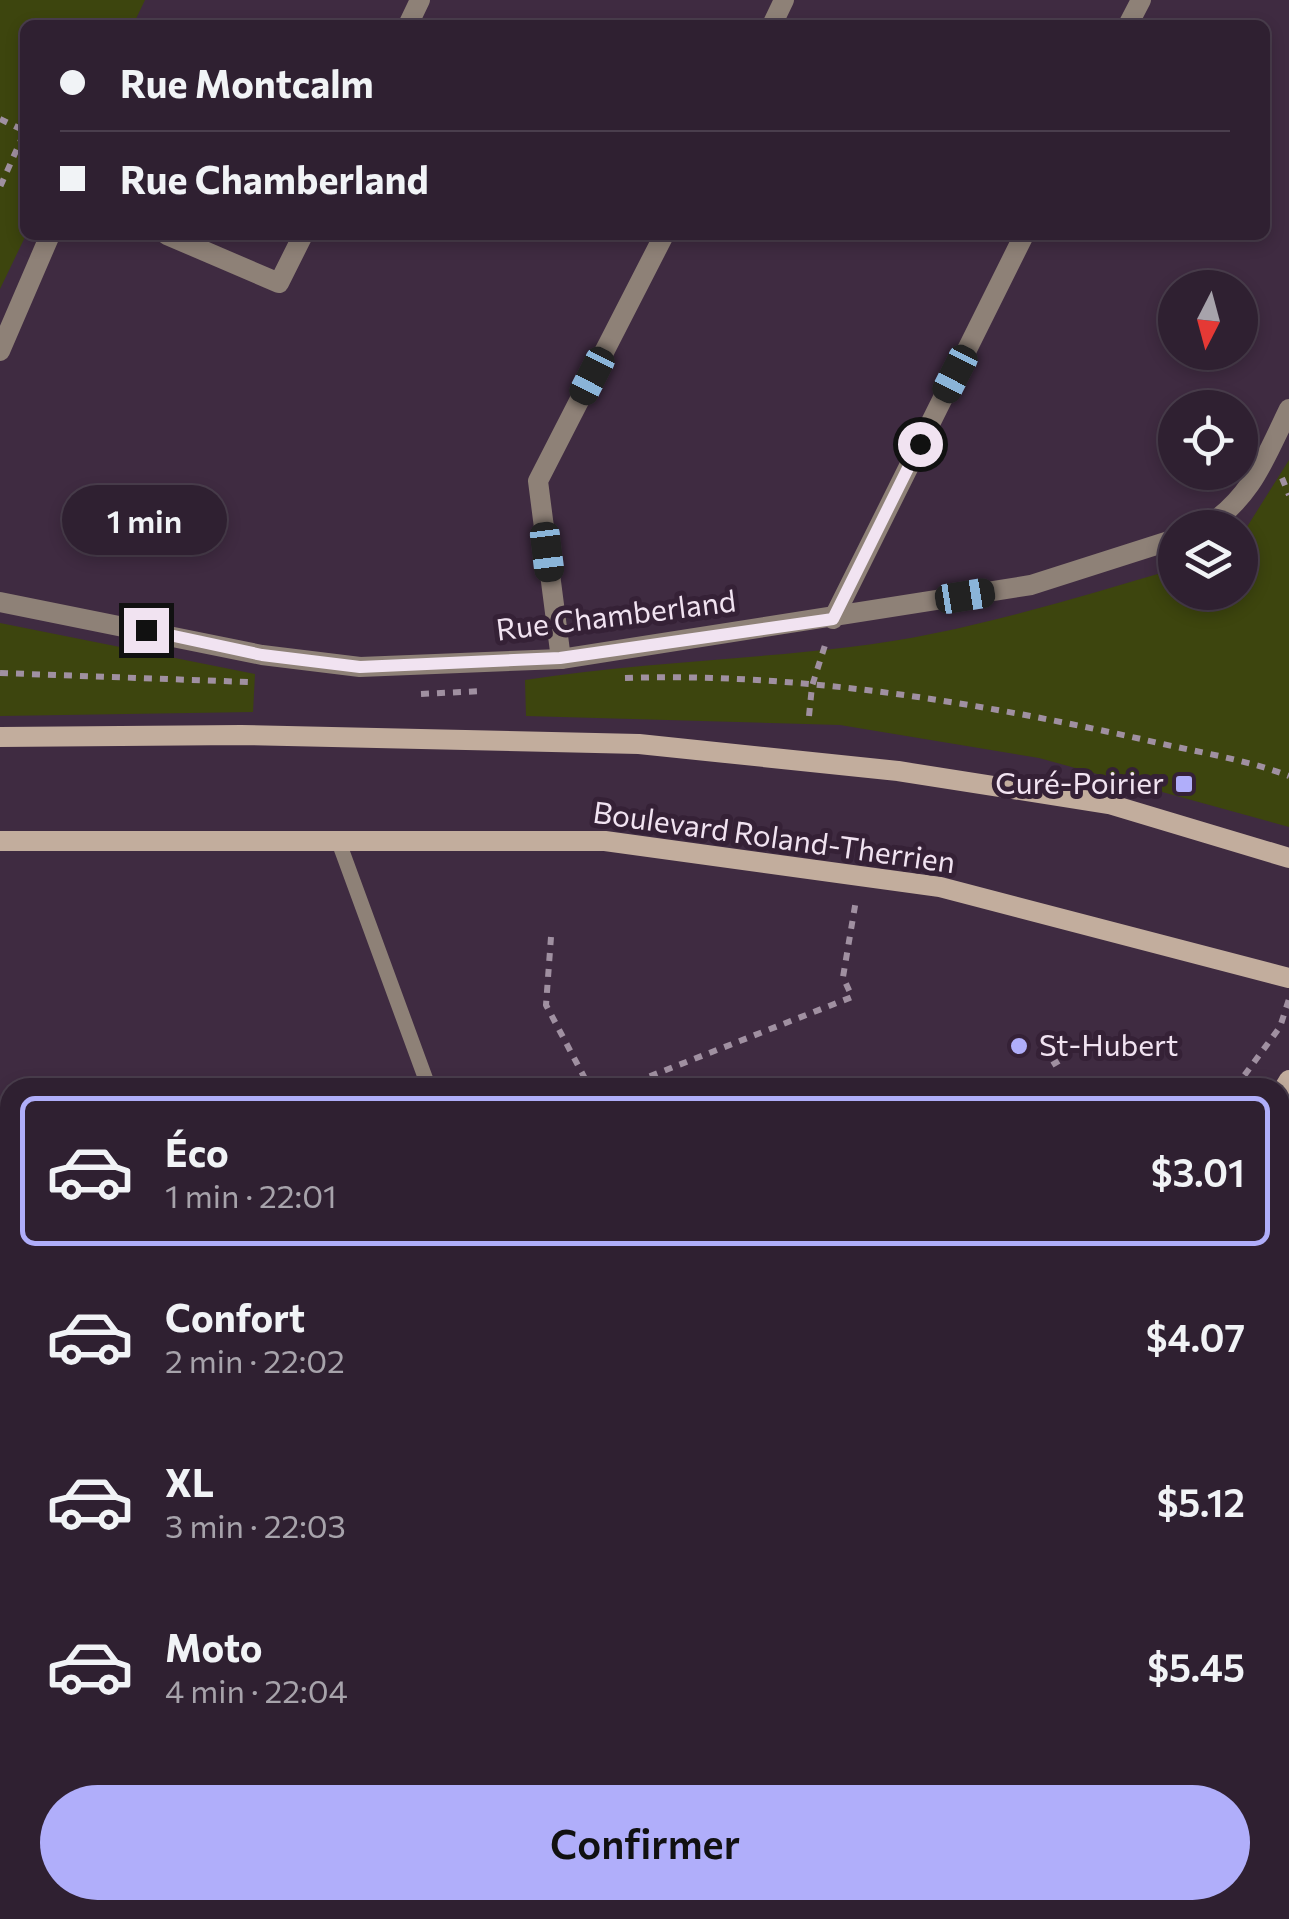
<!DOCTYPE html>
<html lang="fr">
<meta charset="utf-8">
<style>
:root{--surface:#2f2031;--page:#372839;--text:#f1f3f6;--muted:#a7a3ab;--line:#4a3e4d;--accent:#b0aefa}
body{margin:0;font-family:Commissioner,sans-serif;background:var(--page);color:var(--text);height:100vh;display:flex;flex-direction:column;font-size:38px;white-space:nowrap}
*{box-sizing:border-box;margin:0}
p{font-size:32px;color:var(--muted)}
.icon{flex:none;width:55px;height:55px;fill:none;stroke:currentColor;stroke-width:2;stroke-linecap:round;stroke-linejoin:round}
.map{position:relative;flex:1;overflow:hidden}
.details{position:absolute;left:0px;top:1078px;width:1290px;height:842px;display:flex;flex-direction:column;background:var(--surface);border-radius:30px 30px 0 0;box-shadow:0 5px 15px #0003,0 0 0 2px var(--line)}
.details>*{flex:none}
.top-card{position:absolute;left:20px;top:20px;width:1250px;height:220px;border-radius:15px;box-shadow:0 5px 15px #0003,0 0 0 2px var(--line);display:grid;align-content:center;height:220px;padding:0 40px;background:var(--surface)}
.needle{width:65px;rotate:186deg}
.buttons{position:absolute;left:1158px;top:270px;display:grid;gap:20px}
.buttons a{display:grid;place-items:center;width:100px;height:100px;border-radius:50%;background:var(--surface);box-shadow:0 5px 15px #0003,0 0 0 2px var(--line);font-size:50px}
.end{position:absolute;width:45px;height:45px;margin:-22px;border:12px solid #f1e3f1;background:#111;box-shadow:0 0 0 5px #111}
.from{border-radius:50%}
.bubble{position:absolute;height:70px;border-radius:35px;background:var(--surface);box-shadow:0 5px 15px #0003,0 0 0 2px var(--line);font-size:32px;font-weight:600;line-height:70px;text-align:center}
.car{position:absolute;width:30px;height:60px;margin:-30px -15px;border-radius:12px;box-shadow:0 0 8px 2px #0007;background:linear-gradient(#222 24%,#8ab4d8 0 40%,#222 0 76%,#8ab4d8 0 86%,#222 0)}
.top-card b{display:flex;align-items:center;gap:35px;height:95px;font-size:38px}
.top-card b+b{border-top:2px solid var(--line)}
.top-card i{width:25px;height:25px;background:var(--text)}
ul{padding:18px 0 0;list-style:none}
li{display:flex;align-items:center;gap:30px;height:150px;margin:0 20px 15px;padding:0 20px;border:5px solid transparent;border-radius:15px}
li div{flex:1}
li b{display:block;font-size:38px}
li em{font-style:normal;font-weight:600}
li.on{border-color:var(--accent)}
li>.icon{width:90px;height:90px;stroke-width:1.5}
.action{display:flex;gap:20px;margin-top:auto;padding:20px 40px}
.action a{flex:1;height:115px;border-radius:60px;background:var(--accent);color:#111;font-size:40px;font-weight:600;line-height:115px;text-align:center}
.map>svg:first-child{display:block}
</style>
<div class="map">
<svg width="1289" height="1919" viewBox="0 0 1289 1919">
<rect width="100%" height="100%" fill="#3f2b41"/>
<g fill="#3d450e">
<path d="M 0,0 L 145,0 L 133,25 L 25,25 L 26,235 L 0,289 Z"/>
<path d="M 1289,460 L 1289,827 L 1039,758 L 840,725 L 526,716 L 525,680 C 633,663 742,660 850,647 C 961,634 1068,600 1175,569 L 1175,592 L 1240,592 L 1240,538 Z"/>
<path d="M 0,623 L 255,674 L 253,712 L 0,716 Z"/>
<path d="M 1086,1910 L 1160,1910 L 1150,1919 L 1075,1919 Z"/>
</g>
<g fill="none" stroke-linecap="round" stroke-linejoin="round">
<g stroke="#a090a1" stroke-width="6" stroke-dasharray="8 8" stroke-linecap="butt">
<path d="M 0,119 L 25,131 L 0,187"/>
<path d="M 1282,478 L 1289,495"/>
<path d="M 0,673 L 249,682"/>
<path d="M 625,678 C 795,672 975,702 1141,739 C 1190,751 1242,758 1289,776"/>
<path d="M 421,694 L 483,691"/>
<path d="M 809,716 L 812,686 L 827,639"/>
<path d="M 551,937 L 546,1005 L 590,1088"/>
<path d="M 1052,1065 L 1064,1058"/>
<path d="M 620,1088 L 852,997 L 843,977 L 856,900"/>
<path d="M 1235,1088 L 1280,1027 L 1289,999"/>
<path d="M 0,1304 L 10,1300"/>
<path d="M 1280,1555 L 1289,1538"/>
<path d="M 243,1919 L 254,1910"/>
</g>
<g stroke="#8e8177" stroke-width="15">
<path d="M 338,840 L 429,1088"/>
<path d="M 0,1273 L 10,1269"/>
<path d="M 1280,1377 L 1289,1369"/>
<path d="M 1280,1460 L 1289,1472"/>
<path d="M 0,1769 L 10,1765"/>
</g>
<g stroke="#8e8177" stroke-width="20">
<path d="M 408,25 L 420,0"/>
<path d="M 772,25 L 784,0"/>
<path d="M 1128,25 L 1141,0"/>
<path d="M 167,235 L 279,283 L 303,235"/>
<path d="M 0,351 L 50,235"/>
<path d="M 1204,528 C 1252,498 1265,458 1289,409"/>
<path d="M 0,602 L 262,655 L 360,667 L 561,659 L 1031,585 L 1175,539"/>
<path d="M 833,619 L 1024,235"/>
<path d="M 561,659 L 538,481 L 664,235"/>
<path d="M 1280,1865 L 1289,1874"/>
<path d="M 1043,1919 L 1054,1910"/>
<path d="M 1171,1919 L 1181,1910"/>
</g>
<g stroke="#c2ad9d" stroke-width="20">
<path d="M 0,737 L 241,735 L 639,744 L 898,771 L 1109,804 L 1289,858"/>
<path d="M 0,841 L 605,841 L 940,887 L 1289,978"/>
<path d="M 1280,1095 L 1289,1080"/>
<path d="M 1280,1224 L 1289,1215"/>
<path d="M 285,1919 L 297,1910"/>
<path d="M 448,1919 L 459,1910"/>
</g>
</g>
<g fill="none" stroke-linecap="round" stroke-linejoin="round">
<path stroke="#f1e3f1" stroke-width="12" d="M 146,630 L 262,655 L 360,667 L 560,658 L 833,619 L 920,444"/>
</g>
<g fill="#b0aefa" stroke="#352136" stroke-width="4">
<rect x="1174" y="774" width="20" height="20" rx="5"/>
<circle cx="1019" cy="1046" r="10"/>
</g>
<g text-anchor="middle" stroke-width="10" stroke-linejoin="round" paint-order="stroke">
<g font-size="30" fill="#f1e3f1" stroke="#352136">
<text transform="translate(616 616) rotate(-7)" y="10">Rue Chamberland</text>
<text transform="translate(774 838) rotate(8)" y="10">Boulevard Roland-Therrien</text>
</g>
<g font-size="30" fill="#f1e3f1" stroke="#352136" text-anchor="end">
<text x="1164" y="794">Curé-Poirier</text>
<text x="1039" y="1056" text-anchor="start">St-Hubert</text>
</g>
</g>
</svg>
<div class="buttons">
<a><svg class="needle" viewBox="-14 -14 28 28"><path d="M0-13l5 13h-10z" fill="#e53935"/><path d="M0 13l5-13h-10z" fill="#a7a3ab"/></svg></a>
<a><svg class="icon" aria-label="locate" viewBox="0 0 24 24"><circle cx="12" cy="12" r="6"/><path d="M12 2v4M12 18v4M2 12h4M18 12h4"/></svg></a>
<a><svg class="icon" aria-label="layers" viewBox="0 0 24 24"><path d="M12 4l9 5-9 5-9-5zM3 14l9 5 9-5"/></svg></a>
</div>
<i class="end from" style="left:920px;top:444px"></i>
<i class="end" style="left:146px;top:630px"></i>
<div class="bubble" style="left:62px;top:485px;width:165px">1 min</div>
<i class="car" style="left:955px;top:374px;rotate:207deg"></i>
<i class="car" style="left:592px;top:376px;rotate:207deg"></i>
<i class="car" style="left:547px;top:552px;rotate:173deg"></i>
<i class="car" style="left:965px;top:596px;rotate:81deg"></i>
<div class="top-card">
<b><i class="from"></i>Rue Montcalm</b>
<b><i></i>Rue Chamberland</b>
</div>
<section class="details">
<ul>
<li class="on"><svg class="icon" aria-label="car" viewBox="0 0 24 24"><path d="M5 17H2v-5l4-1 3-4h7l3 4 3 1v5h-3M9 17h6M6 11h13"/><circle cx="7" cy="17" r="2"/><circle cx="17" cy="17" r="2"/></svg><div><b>Éco</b><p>1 min · 22:01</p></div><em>$3.01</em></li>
<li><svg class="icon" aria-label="car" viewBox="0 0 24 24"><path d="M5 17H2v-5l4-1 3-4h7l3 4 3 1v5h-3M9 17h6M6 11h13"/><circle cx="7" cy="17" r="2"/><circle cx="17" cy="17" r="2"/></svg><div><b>Confort</b><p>2 min · 22:02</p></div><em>$4.07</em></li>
<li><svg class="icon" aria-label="car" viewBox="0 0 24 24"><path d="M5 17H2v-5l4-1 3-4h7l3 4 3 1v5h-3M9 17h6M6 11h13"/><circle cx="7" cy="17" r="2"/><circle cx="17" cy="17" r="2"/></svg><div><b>XL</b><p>3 min · 22:03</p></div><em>$5.12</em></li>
<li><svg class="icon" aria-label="car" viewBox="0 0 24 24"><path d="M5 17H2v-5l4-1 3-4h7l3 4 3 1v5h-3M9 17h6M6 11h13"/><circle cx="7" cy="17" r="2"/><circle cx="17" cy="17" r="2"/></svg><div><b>Moto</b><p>4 min · 22:04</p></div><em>$5.45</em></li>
</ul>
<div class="action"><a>Confirmer</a></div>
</section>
</div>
